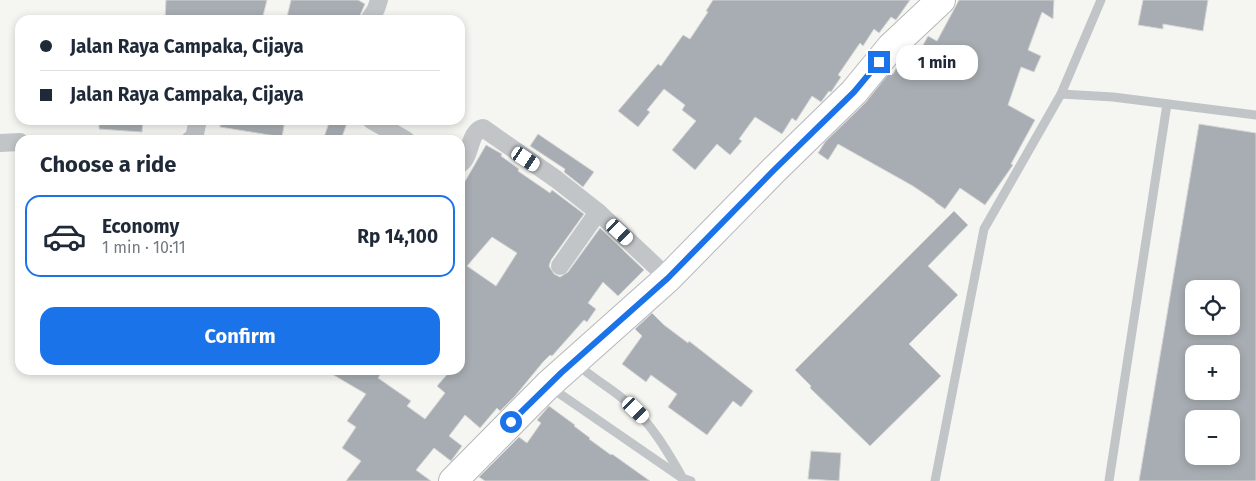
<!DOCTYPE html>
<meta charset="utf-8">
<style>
:root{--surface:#fff;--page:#f2f2f3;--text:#1f2937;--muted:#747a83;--line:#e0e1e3;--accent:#1a73e8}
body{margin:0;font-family:"Fira Sans",sans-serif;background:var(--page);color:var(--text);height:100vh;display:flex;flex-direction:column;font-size:19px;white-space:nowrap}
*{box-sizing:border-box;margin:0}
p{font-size:16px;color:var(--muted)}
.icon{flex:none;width:28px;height:28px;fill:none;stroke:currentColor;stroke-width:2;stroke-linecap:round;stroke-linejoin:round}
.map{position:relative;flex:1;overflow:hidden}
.drawer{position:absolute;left:15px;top:135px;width:450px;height:240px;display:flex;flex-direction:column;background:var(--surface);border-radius:15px;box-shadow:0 2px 8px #0003}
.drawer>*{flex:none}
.banner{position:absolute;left:15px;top:15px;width:450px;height:110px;border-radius:15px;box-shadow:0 2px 8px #0003;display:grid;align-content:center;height:110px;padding:0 25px;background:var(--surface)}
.buttons{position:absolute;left:1185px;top:280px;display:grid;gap:10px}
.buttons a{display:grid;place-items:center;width:55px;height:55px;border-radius:10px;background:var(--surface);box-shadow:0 2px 8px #0003;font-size:25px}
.end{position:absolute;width:22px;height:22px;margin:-11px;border:6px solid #1a73e8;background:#fff;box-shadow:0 0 0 2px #fff}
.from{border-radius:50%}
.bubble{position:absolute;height:35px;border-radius:15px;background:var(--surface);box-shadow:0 2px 8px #0003;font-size:16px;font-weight:700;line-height:35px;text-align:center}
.car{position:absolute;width:15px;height:30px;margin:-15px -8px;border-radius:6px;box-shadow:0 0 4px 1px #0007;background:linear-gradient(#fff 24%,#345 0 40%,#fff 0 76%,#345 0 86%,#fff 0)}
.banner b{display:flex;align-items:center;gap:18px;height:48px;font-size:19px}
.banner b+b{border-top:1px solid var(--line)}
.banner i{width:12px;height:12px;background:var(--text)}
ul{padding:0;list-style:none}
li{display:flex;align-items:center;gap:15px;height:82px;margin:0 10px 8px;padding:0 15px;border:2px solid transparent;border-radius:15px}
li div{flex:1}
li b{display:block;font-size:19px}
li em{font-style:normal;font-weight:700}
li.on{border-color:var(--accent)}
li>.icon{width:45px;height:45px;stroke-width:1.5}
h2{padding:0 25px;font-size:22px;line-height:60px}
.primary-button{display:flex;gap:10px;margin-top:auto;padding:10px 25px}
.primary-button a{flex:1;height:58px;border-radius:15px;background:var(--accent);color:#fff;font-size:20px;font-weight:700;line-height:58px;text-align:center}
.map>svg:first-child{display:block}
</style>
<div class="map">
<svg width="1256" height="481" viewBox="0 0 1256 481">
<rect width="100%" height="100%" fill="#f5f5f2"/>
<g fill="#a7adb2" stroke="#d6d7d5" fill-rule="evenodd">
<path d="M 166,0 L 267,0 L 262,20 L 165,20 Z"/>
<path d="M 291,0 L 358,0 L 365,4 L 358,20 L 298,20 L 287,17 Z"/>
<path d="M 713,0 L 910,0 L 896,20 L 891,17 L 879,33 L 874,29 L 863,46 L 860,43 L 838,75 L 841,77 L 831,92 L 829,91 L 821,102 L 812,96 L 796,121 L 792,118 L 782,134 L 755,117 L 739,139 L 742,141 L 730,155 L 717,144 L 695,170 L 672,150 L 696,121 L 682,110 L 685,105 L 664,89 L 647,110 L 650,112 L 638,127 L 618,111 L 658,64 L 661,66 L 683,35 L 690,39 L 708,12 L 706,11 Z"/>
<path d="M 959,0 L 1054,0 L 1053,19 L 1042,12 L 1028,50 L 1041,56 L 1034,72 L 1021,67 L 1008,105 L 1035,120 L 1011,164 L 1013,165 L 985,205 L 960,188 L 945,209 L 935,202 L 935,201 L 913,186 L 838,144 L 828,160 L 818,153 L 825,142 L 865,103 L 890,72 L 893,74 L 900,61 L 906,54 L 916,58 L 928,36 L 937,41 Z"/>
<path d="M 1143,0 L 1208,0 L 1203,31 L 1163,24 L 1163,29 L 1138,25 Z"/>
<path d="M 99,120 L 143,120 L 142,132 L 99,129 Z"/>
<path d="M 221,120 L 285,120 L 282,137 L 220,127 Z"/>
<path d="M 330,120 L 348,120 L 342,137 L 338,136 L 337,140 L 323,140 Z"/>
<path d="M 1199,124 L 1256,133 L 1256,481 L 1139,481 ZM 1194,289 L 1231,289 L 1231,326 L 1194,326 ZM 1194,354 L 1231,354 L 1231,391 L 1194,391 ZM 1194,419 L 1231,419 L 1231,456 L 1194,456 Z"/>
<path d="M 538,134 L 594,172 L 583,187 L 564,172 L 565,169 L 530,146 Z"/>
<path d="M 486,145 L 502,154 L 501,156 L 519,169 L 518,171 L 550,193 L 552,190 L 584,214 L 551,260 L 549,266 L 554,274 L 560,277 L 568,272 L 600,228 L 644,270 L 618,296 L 603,282 L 588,303 L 596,309 L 587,322 L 584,320 L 552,356 L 550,355 L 543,362 L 515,396 L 500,411 L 497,408 L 480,428 L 465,415 L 449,436 L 462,446 L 451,461 L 434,448 L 416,470 L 431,481 L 346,481 L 361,461 L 342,448 L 356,427 L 347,421 L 366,394 L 325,370 L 383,370 L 378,378 L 411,401 L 407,406 L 425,419 L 445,393 L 437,386 L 451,370 L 460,370 L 460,190 ZM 492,237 L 517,253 L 496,286 L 467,266 Z"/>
<path d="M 954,211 L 968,225 L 928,266 L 958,295 L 909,344 L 941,376 L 870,446 L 810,388 L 811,386 L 795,370 Z"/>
<path d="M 652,313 L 664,325 L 688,343 L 689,341 L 753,391 L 741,407 L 733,401 L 707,435 L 668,407 L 677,394 L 651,375 L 646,382 L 622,364 L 642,336 L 635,329 Z"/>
<path d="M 549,406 L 575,425 L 574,426 L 590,438 L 589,439 L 611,455 L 612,454 L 650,481 L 485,481 L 479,477 L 519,437 L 527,443 L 541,423 L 537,420 Z"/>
<path d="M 811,451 L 841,453 L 839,481 L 808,479 Z"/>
</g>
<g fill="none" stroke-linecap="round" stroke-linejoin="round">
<g stroke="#b5b8bb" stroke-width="30">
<path id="primary" d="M 453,481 L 548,385 L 668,278 L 774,170 L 854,92 L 891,47 L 941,0"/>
</g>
<g stroke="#c1c5c8" stroke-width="9">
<path d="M 1061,94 L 1113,97 L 1256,115"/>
<path d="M 577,364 C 593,379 613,389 629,404 C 652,425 666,449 681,475"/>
<path d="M 550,387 L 682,478 L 691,481"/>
<path d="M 935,481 L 984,229 L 1061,94 L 1101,0"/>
<path d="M 1109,481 L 1167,104"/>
</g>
<g stroke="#c1c5c8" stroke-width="18">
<path d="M 369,20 L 376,9 L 379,0"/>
<path d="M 371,120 L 406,140"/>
<path d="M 190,140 L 194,138 L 198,120"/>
<path d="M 0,143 L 20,142"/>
<path d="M 460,164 C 472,156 468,132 483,128 L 556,179 L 598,212 L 668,278"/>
<path d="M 560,266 L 598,212"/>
</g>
<use href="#primary" stroke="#fff" stroke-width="28"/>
</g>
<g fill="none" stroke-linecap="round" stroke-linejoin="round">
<path stroke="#1a73e8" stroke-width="6" d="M 511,422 L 561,373 L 668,278 L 774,170 L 854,92 L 879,62"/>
</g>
</svg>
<div class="buttons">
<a><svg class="icon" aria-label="locate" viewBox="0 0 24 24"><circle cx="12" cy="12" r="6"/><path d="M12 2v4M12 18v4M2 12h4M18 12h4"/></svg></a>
<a>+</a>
<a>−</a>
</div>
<i class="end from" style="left:511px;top:422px"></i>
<i class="end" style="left:879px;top:62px"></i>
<div class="bubble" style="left:896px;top:45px;width:82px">1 min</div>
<i class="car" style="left:526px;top:159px;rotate:124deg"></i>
<i class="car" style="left:620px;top:232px;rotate:133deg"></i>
<i class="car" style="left:636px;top:410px;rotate:134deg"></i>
<div class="banner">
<b><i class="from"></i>Jalan Raya Campaka, Cijaya</b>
<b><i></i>Jalan Raya Campaka, Cijaya</b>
</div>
<section class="drawer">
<h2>Choose a ride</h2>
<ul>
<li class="on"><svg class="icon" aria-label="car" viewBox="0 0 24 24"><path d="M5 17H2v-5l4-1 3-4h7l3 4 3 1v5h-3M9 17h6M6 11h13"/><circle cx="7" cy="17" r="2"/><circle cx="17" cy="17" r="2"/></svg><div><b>Economy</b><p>1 min · 10:11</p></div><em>Rp 14,100</em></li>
</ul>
<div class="primary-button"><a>Confirm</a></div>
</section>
</div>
